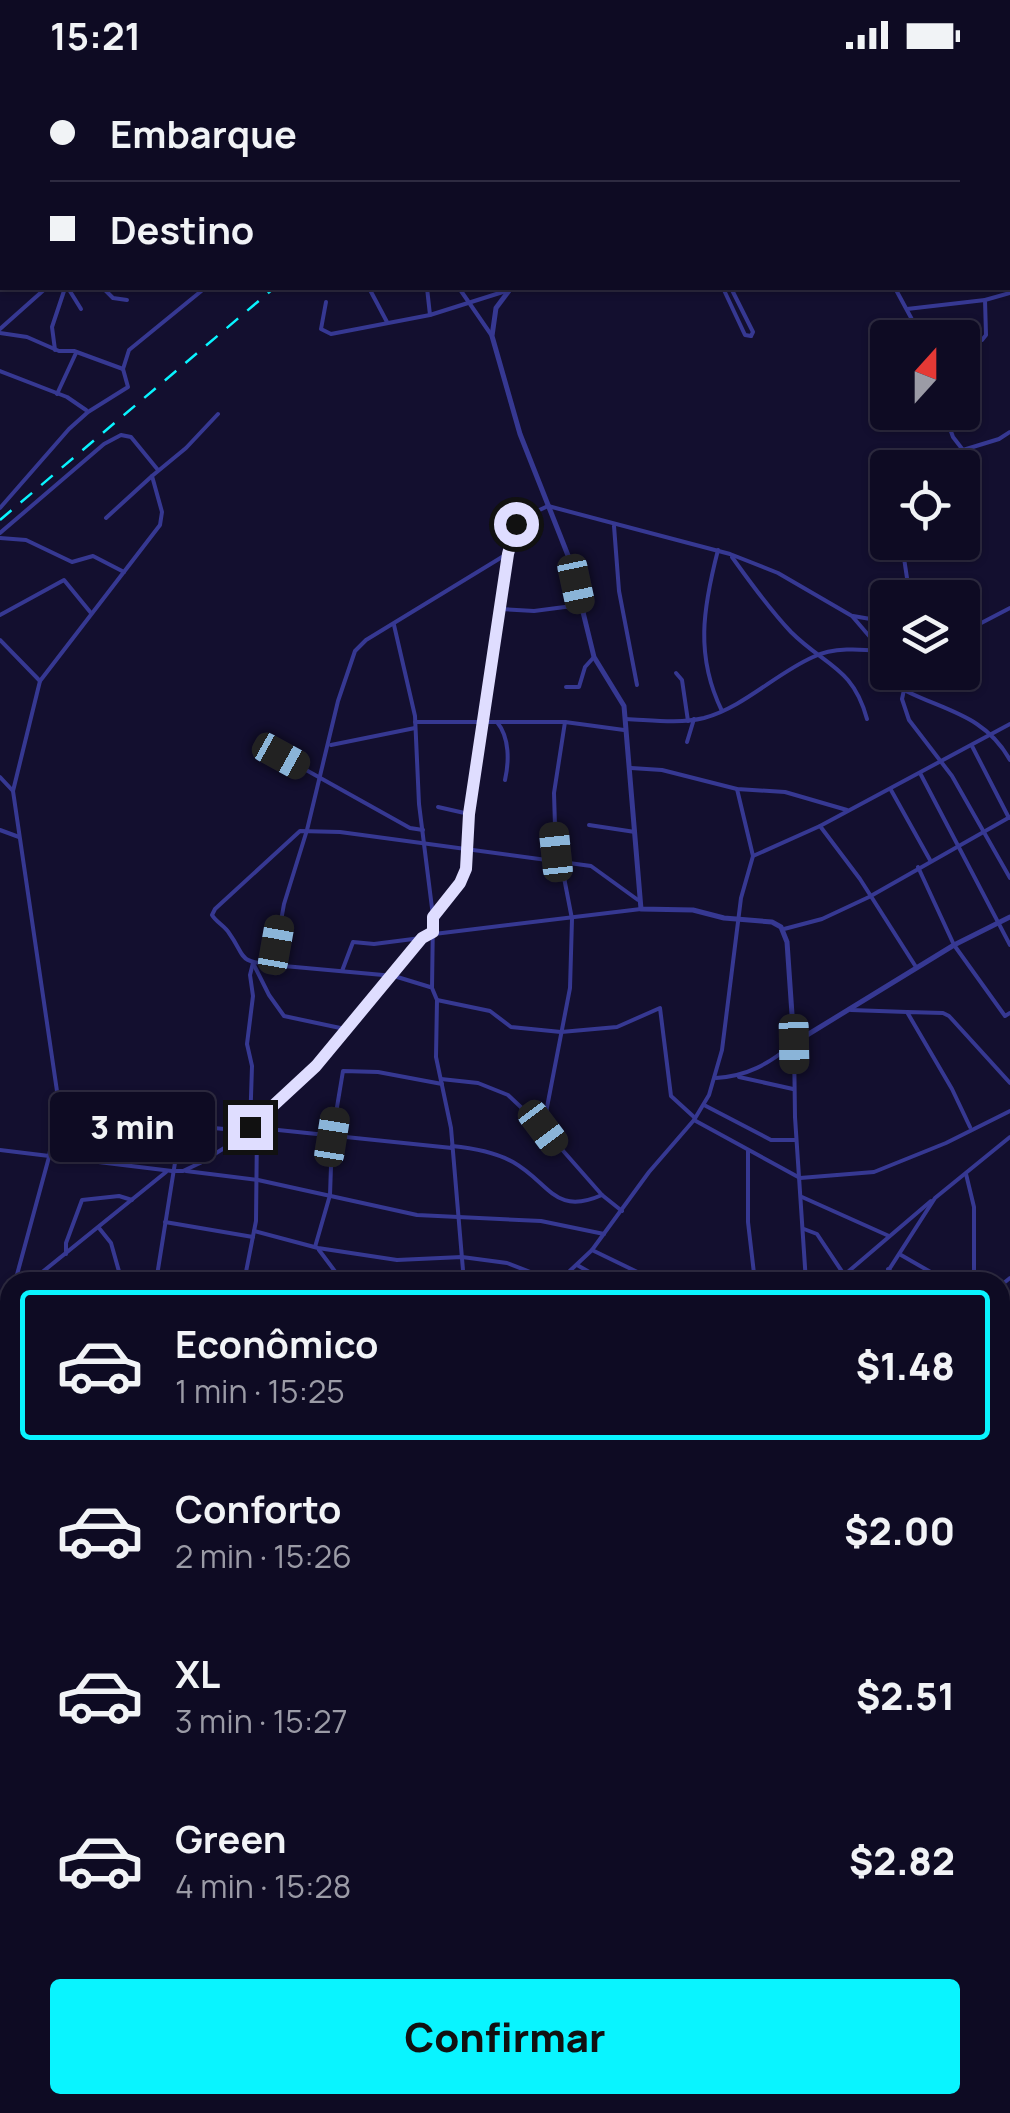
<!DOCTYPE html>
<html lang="pt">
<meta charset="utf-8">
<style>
:root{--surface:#0e0b23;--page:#1c1930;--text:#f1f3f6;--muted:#9b9ba6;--line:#2e2b41;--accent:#09f4ff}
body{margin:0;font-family:Manrope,sans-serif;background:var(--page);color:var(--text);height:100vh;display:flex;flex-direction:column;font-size:38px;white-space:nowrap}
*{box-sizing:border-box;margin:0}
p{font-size:32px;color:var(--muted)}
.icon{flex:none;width:55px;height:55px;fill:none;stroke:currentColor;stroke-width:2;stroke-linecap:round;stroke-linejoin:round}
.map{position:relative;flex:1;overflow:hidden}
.sheet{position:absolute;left:0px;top:1202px;width:1010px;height:842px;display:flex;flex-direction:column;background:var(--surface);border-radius:30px 30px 0 0;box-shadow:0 2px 8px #0004,0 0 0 2px var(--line)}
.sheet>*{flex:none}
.top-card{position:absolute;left:0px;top:0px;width:1010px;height:220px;box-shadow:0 2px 8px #0004,0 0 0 2px var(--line);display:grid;align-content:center;height:220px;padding:0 50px;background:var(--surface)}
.needle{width:65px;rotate:21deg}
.tools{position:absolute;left:870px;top:250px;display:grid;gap:20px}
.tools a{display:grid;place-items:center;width:110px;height:110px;border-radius:10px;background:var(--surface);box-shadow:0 2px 8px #0004,0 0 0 2px var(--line);font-size:50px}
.end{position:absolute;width:45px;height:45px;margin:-22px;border:12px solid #dfddff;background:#111;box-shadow:0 0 0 5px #111}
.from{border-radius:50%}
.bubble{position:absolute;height:70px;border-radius:10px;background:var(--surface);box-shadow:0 2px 8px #0004,0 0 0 2px var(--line);font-size:32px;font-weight:800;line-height:70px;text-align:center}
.car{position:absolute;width:30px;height:60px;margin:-30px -15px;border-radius:12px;box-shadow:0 0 8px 2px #0007;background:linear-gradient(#222 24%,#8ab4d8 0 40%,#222 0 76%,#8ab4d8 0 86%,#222 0)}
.top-card b{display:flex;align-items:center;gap:35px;height:95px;font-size:38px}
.top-card b+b{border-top:2px solid var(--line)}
.top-card i{width:25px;height:25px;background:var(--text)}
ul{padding:18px 0 0;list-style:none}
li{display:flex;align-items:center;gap:30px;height:150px;margin:0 20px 15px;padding:0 30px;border:5px solid transparent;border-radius:10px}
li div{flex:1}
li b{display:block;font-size:38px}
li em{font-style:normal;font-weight:800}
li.selected{border-color:var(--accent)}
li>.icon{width:90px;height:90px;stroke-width:1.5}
.cta{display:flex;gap:20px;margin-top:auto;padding:20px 50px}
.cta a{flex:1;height:115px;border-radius:10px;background:var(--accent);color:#111;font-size:40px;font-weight:800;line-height:115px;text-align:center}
.status{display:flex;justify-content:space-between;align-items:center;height:70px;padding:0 50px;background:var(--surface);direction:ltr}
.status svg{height:28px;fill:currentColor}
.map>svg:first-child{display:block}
</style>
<div class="status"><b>15:21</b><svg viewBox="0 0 49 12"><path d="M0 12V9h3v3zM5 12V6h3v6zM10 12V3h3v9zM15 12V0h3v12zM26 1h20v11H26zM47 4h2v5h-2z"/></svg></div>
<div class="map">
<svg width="1010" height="2043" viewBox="0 0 1010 2043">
<rect width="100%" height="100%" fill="#130f2f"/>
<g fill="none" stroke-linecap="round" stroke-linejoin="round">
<g stroke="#062652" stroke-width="2.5">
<path d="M 0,1847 L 10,1848"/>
<path d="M 1000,1863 L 1010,1862"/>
</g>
<g stroke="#363892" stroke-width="4">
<path d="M 8,0 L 10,2"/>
<path d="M 161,0 L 162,2"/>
<path d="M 177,0 L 178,2"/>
<path d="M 351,0 L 352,2"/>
<path d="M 621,0 L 623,2"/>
<path d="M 934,0 L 935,2"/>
<path d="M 40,2 L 49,0"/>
<path d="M 300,2 L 303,0"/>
<path d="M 414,2 L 417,0"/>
<path d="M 808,2 L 813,0"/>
<path d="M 875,2 L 875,0"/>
<path d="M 0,15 L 2,15"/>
<path d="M 0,23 L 2,20"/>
<path d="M 1008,53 L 1010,48"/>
<path d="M 0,73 L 2,73"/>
<path d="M 1008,149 L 1010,152"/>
<path d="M 1008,182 L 1010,188"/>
<path d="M 68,218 L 81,239"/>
<path d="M 103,218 L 113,228 L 127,230"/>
<path d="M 369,218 L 387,252"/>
<path d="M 427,218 L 430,245"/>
<path d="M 459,218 L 492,266"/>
<path d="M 723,218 L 745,265 L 751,266"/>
<path d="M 731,218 L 753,262 L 751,266"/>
<path d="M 895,218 L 922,268"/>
<path d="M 326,232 L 321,259 L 331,264 L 430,245 L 506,221"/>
<path d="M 907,239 L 985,230"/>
<path d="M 0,259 L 46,218"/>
<path d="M 0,263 L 27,267 L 59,281 L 74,281 L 123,299"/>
<path d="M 962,273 L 982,270 L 986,265 L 985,230 L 1010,223"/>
<path d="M 55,280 L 52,257 L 65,218"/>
<path d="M 0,301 L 67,327 L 86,340"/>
<path d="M 57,324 L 76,283"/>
<path d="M 944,342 L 953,367 L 963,380 L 999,369 L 1010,362"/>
<path d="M 0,438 L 69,359 L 88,342 L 128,317 L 123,299 L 129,280 L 205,218"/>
<path d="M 106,448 L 152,406"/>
<path d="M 614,456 L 619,521 L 637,615"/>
<path d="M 0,463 L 104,374 L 121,365 L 131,367 L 158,400"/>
<path d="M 0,468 L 26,470 L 72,492 L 93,486 L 124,502"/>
<path d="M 718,480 C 703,538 695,586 722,641"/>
<path d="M 732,487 C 750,512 769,539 791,562 C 825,596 853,597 867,649"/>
<path d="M 904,488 L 910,528"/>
<path d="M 500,539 L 534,541 L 580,535"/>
<path d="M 0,545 L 64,510 L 91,543"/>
<path d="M 853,546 L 888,552"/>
<path d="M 394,555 L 415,646 L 419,734 L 433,846"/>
<path d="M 962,563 L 1010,538"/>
<path d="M 0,570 L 40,611"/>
<path d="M 897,602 L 904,620 C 945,641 985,645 1010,690"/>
<path d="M 676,603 L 682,610 L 688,651"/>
<path d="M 566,617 L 579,617 L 585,597 L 594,587"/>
<path d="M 904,620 L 902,629 L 909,650 L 952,706 L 1010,808"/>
<path d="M 626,649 C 651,650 679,654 704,648 C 744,637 775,604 813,587 C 833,577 860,579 882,581"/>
<path d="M 415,652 L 565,652 L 624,660"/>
<path d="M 497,652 C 510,668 509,692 505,710"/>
<path d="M 687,672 L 694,649"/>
<path d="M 331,675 L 415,658"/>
<path d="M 972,676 L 1009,748"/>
<path d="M 281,686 L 410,758 L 423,760"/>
<path d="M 631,698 L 662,700 L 737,719 L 785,722 L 847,740"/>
<path d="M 920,703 L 1010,875"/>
<path d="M 0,707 L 13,721"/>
<path d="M 737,719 L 753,786"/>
<path d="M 891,720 L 930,790"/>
<path d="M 438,737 L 469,744"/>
<path d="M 589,755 L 635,762"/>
<path d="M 820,756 L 860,809 L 916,897"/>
<path d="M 0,760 L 19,767"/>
<path d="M 556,789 L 554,723 L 565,652"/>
<path d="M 918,797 L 954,875 L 1005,946 L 1010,943"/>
<path d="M 784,859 L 822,849 L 869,827 L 1010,747"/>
<path d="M 253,893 L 250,905 L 253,926 L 247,974 L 252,996 L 250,1057 L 452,1078"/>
<path d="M 253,893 L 269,925 L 284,946 L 345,959"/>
<path d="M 273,895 C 236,891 247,888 229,863 C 225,856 216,852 212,845 L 215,839 L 300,761 L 340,762 L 591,796 L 638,830"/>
<path d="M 342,901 L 353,872 L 374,874 L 421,868"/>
<path d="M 430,917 L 394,906 L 273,895 L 284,834 L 307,760 L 338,631 L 355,581 L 366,570 L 507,484"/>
<path d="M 437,930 L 490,941 L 511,957 L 561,962 L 617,957 L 660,938 L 671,1026 L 694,1047"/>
<path d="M 851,940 L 907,942"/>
<path d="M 794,973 L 795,1047 L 806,1212"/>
<path d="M 739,1007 L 793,1019"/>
<path d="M 716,1008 C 748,1006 768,994 792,975"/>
<path d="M 441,1009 L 478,1013 L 508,1025 L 543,1058 L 602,1125 L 622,1141"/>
<path d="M 704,1035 L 771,1070 L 795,1070"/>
<path d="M 57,1040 L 181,1055"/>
<path d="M 694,1050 L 800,1108 L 874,1102 L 946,1073 L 1010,1041"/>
<path d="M 970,1057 L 952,1019 L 907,942 L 943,943 L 949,946 L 1010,1013"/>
<path d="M 543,1058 L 570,918 L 572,849 L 561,792"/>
<path d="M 452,1076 C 472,1078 495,1082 513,1092 C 550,1113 554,1146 602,1125"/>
<path d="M 0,1080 L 172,1101 L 183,1101 L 200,1093 L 234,1072 L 295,1018 L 426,865 L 641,839"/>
<path d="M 748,1081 L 748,1152 L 755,1212"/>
<path d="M 186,1101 L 258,1110 L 417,1145 L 541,1151 L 604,1164"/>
<path d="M 966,1104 L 974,1137 L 974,1212"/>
<path d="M 802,1127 L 889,1166"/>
<path d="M 165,1152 L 253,1167"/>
<path d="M 99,1158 L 111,1173 L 122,1212"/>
<path d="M 804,1159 L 817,1164 L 845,1206"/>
<path d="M 254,1161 L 318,1178 L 397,1190 L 462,1187 L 507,1193 L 556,1212"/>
<path d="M 315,1177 L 330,1125 L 332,1067 L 343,1001 L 378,1002 L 442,1014"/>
<path d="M 319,1180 L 343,1212"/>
<path d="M 592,1180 L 658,1212"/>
<path d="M 66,1184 L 66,1173 L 82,1130 L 119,1126 L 132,1130"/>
<path d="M 901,1185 L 948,1212"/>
<path d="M 577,1195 L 607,1212"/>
<path d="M 888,1199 L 902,1212"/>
<path d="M 120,1203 L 192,1212"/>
<path d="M 15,1212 L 49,1087 L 58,1028 L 13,721 L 40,611 L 160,455 L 162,442 L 152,406 L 186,378 L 218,344"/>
<path d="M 30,1212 L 166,1102"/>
<path d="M 156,1212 L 181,1055 L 246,1061"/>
<path d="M 244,1212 L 256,1151 L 257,1058"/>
<path d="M 464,1212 L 451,1058 L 436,987 L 437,930 L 432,918 L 433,847 L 460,813 L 466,799 L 469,744 L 507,484 L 518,450 L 548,436 L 730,484 L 778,503 L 852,546 L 888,588"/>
<path d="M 558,1212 L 592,1180 L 649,1102 L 694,1050 L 709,1025 L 722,980 L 741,828 L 753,786 L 820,756 L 1010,654"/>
<path d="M 836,1212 L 931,1131"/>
<path d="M 881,1212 L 935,1128 L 1010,1067"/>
<path d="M 1000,1216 L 1010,1208"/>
<path d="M 1000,1224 L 1010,1224"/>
<path d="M 0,1270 L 10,1232"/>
<path d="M 0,1293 L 10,1305"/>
<path d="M 1000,1295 L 1010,1296"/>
<path d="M 0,1313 L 10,1313"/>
<path d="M 1000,1342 L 1010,1341"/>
<path d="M 1000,1417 L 1010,1417"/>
<path d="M 0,1450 L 10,1443"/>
<path d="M 1000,1555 L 1010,1555"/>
<path d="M 0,1604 L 10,1600"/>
<path d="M 1000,1608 L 1010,1641"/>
<path d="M 0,1632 L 10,1637"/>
<path d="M 1000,1704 L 1010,1704"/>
<path d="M 1000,1763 L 1010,1762"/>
<path d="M 1000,1786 L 1010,1797"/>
<path d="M 1000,1989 L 1010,1987"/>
</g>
<g stroke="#363892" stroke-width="5">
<path d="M 612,2 L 613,0"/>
<path d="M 511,218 L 496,238 L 492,266 L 520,364 L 571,493 L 594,587 L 624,636 L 641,839 L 693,840 L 724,848 L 772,852 L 781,857 L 787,872 L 794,973 L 954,875 L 1010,847"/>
</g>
<g stroke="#7479ff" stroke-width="6">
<path d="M 318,0 L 321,2"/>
<path d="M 460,2 L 463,0"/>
</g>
<g stroke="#09f4ff" stroke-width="2.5" stroke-dasharray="15 12" stroke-linecap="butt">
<path d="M 527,2 L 530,0"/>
<path d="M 0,450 L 274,218"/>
</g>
</g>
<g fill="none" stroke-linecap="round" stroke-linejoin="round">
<path stroke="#dfddff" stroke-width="12" d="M 250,1057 L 316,996 L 422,868 L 433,862 L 433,847 L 460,813 L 466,799 L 469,744 L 508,484 L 516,454"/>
</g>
</svg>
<div class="tools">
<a><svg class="needle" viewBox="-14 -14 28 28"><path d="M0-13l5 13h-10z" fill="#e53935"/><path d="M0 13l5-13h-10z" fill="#9b9ba6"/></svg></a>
<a><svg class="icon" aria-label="locate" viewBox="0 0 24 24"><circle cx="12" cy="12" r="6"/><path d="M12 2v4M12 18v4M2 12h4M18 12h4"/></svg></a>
<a><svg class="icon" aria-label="layers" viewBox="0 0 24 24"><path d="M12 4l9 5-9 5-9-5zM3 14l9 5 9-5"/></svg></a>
</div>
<i class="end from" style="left:516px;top:454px"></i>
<i class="end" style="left:250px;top:1057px"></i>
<div class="bubble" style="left:50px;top:1022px;width:165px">3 min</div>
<i class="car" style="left:576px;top:514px;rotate:168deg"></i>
<i class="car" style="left:281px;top:686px;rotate:119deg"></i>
<i class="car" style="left:556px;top:782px;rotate:354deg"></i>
<i class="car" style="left:276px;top:875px;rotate:10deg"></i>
<i class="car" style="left:794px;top:974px;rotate:179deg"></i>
<i class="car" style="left:543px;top:1058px;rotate:143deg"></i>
<i class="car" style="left:332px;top:1067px;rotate:9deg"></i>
<div class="top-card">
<b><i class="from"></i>Embarque</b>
<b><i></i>Destino</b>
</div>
<section class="sheet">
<ul>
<li class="selected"><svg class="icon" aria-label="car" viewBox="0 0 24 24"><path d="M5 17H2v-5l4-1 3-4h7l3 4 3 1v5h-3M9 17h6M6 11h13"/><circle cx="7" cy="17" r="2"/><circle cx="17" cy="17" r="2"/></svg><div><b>Econômico</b><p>1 min · 15:25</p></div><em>$1.48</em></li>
<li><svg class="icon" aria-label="car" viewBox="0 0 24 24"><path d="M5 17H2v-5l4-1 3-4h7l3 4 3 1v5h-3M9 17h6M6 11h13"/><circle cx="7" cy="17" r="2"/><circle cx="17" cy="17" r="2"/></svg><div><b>Conforto</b><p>2 min · 15:26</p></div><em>$2.00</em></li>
<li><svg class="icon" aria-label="car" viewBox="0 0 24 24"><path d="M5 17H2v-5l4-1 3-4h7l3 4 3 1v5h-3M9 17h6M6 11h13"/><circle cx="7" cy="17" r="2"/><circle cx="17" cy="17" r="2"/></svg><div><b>XL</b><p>3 min · 15:27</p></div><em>$2.51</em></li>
<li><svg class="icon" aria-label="car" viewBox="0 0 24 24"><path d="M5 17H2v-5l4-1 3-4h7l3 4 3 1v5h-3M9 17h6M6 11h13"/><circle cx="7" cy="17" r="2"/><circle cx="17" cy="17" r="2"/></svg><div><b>Green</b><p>4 min · 15:28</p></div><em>$2.82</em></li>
</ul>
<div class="cta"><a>Confirmar</a></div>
</section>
</div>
